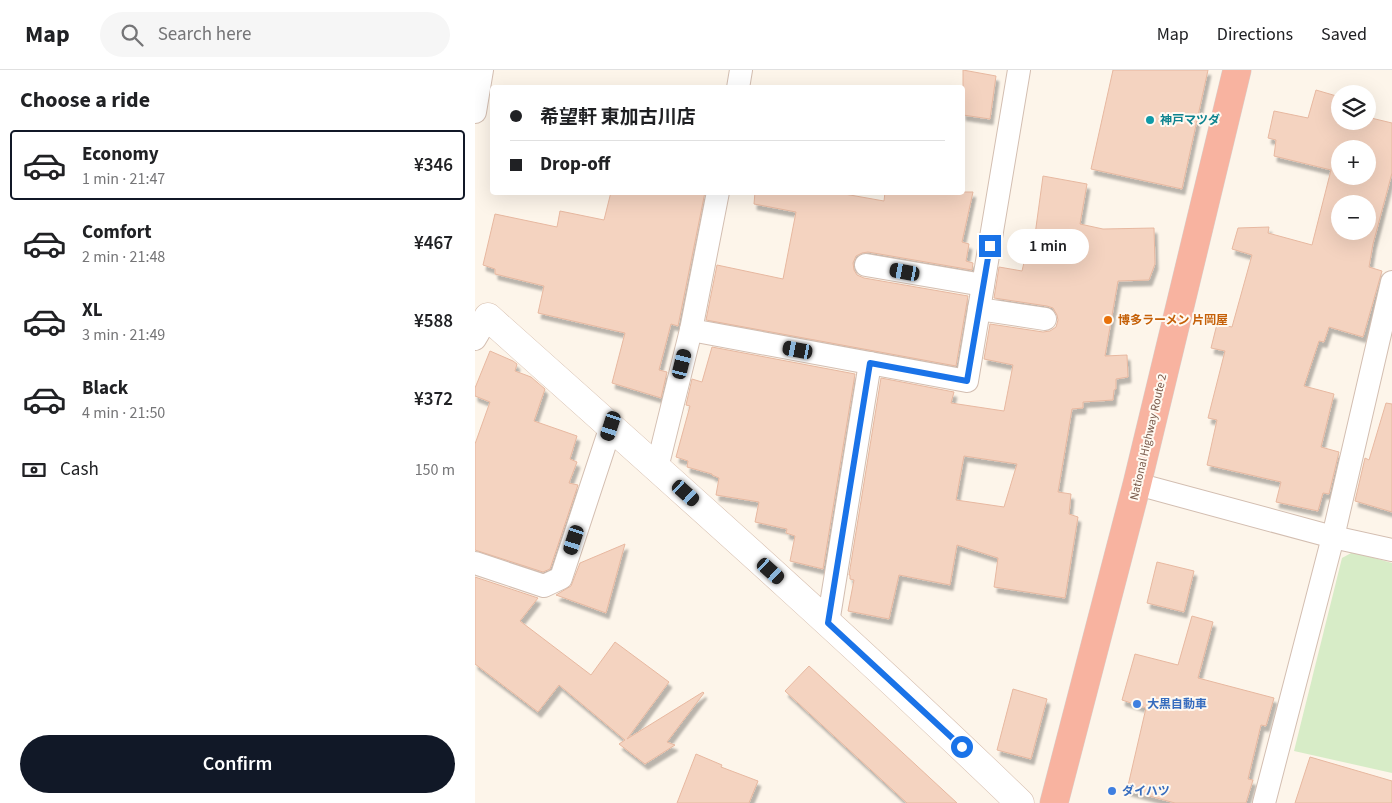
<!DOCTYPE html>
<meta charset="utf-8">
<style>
:root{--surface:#fff;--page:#f6f6f6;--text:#202124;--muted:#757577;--line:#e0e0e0;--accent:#111827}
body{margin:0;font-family:"Source Sans 3","Noto Sans JP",sans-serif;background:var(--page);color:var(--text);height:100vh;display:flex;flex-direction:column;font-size:19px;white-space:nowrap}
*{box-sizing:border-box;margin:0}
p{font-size:16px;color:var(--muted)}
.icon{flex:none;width:28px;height:28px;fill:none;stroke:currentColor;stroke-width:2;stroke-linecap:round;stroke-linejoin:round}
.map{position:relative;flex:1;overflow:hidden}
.panel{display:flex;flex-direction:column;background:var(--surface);width:475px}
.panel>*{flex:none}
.banner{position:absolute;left:15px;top:15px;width:475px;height:110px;border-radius:5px;box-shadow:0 5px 20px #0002;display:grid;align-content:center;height:110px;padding:0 20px;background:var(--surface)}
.buttons{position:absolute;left:856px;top:15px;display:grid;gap:10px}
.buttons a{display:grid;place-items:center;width:45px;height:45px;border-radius:50%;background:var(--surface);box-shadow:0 5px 20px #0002;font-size:25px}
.end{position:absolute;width:22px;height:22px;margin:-11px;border:6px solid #1a73e8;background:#fff;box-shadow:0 0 0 2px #fff}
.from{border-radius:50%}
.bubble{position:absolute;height:35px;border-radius:18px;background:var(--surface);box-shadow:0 5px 20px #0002;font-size:16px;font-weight:600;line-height:35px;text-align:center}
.car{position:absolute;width:15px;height:30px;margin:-15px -8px;border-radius:6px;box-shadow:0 0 4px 1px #0007;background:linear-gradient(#222 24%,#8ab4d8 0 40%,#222 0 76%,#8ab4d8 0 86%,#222 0)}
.banner b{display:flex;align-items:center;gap:18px;height:48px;font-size:19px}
.banner b+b{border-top:1px solid var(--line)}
.banner i{width:12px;height:12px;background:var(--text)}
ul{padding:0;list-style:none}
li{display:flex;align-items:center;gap:15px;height:70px;margin:0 10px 8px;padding:0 10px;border:2px solid transparent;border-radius:5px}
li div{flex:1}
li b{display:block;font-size:19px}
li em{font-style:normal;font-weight:600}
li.on{border-color:var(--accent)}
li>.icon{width:45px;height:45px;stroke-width:1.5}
h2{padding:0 20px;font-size:22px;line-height:60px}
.pay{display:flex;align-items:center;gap:12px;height:55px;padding:0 20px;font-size:19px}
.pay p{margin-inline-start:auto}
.button{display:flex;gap:10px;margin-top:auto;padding:10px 20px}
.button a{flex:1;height:58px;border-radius:30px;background:var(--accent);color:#fff;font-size:20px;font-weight:600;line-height:58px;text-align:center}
header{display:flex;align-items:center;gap:30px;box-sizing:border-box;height:70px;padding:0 25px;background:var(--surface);border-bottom:1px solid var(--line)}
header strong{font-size:24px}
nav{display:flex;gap:28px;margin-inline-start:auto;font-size:18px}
.search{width:350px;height:45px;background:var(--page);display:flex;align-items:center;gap:12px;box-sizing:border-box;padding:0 18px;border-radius:28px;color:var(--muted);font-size:19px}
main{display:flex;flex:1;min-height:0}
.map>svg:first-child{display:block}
</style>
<header>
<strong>Map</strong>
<div class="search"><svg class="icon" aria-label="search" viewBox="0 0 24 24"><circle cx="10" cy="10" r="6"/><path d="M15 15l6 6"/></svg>Search here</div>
<nav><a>Map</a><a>Directions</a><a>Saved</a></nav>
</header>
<main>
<section class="panel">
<h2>Choose a ride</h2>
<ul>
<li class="on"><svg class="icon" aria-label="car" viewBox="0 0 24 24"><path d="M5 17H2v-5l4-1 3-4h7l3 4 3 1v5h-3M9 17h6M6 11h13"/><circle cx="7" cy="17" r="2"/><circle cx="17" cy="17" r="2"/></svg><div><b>Economy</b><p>1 min · 21:47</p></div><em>¥346</em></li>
<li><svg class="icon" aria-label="car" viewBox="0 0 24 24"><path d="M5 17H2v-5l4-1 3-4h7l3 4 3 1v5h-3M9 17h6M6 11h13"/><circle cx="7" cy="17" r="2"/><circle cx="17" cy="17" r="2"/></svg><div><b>Comfort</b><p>2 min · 21:48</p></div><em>¥467</em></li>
<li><svg class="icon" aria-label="car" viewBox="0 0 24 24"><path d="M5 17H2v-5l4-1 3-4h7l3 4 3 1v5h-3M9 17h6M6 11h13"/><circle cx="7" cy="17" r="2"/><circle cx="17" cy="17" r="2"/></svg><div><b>XL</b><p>3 min · 21:49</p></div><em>¥588</em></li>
<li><svg class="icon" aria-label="car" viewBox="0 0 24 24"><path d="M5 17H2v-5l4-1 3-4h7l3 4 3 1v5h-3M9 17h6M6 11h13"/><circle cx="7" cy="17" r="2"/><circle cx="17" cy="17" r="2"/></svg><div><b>Black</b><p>4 min · 21:50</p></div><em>¥372</em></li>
</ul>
<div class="pay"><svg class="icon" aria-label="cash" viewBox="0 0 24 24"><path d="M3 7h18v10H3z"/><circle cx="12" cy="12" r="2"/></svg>Cash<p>150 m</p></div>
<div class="button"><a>Confirm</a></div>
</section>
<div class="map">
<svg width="917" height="733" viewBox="0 0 917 733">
<defs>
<filter id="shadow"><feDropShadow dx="3" dy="5.5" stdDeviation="1" flood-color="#0004"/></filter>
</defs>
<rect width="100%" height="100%" fill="#fdf5ea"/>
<path fill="#d7ecc7" d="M 878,482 L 917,493 L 917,703 L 819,681 L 867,488 Z"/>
<g fill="#f4d3c0" stroke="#e7b8a0" fill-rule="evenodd" filter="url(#shadow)">
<path d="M 488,0 L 521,6 L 515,49 L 488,45 Z"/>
<path d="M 638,0 L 733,0 L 707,119 L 616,99 Z"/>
<path d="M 841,20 L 865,27 L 865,51 L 892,51 L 892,47 L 917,53 L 917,103 L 898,174 L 894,197 L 907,201 L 888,267 L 854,257 L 849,272 L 844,271 L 829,316 L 859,324 L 846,377 L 864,382 L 854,424 L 848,423 L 843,441 L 801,432 L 806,412 L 732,395 L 742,350 L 733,348 L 750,281 L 736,278 L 742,254 L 757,257 L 777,185 L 757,179 L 763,158 L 794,157 L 793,163 L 837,175 L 856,100 L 799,86 L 801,70 L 793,68 L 799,41 L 833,48 ZM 865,79 L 892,79 L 892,106 L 865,106 ZM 865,134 L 892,134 L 892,161 L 865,161 Z"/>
<path d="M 568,106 L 612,114 L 605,154 L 628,159 L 679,158 L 680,194 L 674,210 L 643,211 L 630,286 L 652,285 L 653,307 L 641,309 L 641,319 L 639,320 L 638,330 L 608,332 L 608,338 L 597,339 L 583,422 L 596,424 L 594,444 L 603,447 L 590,528 L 519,517 L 523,488 L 482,475 L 475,515 L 424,505 L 414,549 L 373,541 L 379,510 L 375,509 L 375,505 L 374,505 L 406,308 L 479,322 L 476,333 L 529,341 L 538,295 L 509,289 L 515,254 L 568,262 L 575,261 L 581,257 L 583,250 L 582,245 L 578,238 L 572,236 L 519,228 L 524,197 L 547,201 L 554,171 L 559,172 ZM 489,386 L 542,394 L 529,437 L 481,430 Z"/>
<path d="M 136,122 L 230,122 L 203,256 L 196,254 L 184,300 L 192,302 L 186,328 L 137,313 L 150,263 L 63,243 L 69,216 L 20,204 L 20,199 L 8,195 L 20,144 L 82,157 L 85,141 L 129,150 Z"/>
<path d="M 280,122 L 358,122 L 409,131 L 410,122 L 498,122 L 487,172 L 494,174 L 491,191 L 498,193 L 497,200 L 393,182 L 387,183 L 381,186 L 378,193 L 379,200 L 382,205 L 389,208 L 493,226 L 481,296 L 231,250 L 242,195 L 308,209 L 321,142 L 279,134 Z"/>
<path d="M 237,277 L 380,304 L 348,499 L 315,491 L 320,466 L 311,463 L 312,459 L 280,452 L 284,432 L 241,425 L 244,408 L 237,405 L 237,404 L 212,397 L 213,391 L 201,387 L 215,336 L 211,335 L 217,309 L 227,312 Z"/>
<path d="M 15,281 L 38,291 L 42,294 L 40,301 L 56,307 L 70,319 L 59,351 L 102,366 L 95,389 L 102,392 L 94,413 L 103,415 L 75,499 L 68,502 L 0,480 L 0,374 L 15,332 L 0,326 L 0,318 Z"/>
<path d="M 911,333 L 917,334 L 917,442 L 880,431 L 890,388 L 894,390 Z"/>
<path d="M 150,474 L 131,543 L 81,525 L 96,516 L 105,493 Z"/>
<path d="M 682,492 L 719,501 L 709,542 L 672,533 Z"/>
<path d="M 0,507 L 63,528 L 45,551 L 116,605 L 140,572 L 194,612 L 152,669 L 228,622 L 229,623 L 192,672 L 200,675 L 170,694 L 144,674 L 150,670 L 84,615 L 63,642 L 0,594 Z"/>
<path d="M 717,546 L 738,552 L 723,608 L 799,628 L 791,656 L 786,655 L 773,709 L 778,710 L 771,733 L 700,733 L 652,720 L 671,638 L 647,630 L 660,584 L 703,595 Z"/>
<path d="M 334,596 L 482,733 L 432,733 L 310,621 Z"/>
<path d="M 538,619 L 572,629 L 556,689 L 522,680 Z"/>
<path d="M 221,684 L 247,695 L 246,697 L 283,711 L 274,733 L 202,733 Z"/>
<path d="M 835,687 L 917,711 L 917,733 L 820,733 Z"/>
</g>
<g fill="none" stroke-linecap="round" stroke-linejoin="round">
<g stroke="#d3beb1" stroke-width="24">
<g id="street">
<path d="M 263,18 L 266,0"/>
<path d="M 0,42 L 7,0"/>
<path d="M 391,195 L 508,215"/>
<path d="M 504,239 L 570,249"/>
<path d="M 216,260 L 492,311 L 544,0"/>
<path d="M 0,269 L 13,247"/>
<path d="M 182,398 L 216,260 L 243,122"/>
<path d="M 662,414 L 858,467 L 917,480"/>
<path d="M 0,493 L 69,516 L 86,508 L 136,356"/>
<path d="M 353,553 L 395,293"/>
<path d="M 789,733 L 858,467 L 917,212"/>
</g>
</g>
<g stroke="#d6beae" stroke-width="29">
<path id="secondary" d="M 13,247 C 192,407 372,566 545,733"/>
</g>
<g stroke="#d9d1cd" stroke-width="29">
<path id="highway" d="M 579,733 L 662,414 L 762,0"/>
</g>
<use href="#street" stroke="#fff" stroke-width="22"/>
<use href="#secondary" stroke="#fff" stroke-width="28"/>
<use href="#highway" stroke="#f8b3a0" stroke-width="28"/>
</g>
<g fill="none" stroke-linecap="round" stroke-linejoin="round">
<path stroke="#1a73e8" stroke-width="6" d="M 487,677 L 353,553 L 395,293 L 492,311 L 515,176"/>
</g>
<circle fill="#0f9aa8" stroke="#fff9f1" stroke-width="2" cx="675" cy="50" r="5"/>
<circle fill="#e8710a" stroke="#fff9f1" stroke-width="2" cx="633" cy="250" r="5"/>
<g fill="#3f7fe0" stroke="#fff9f1" stroke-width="2">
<circle cx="662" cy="634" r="5"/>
<circle cx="637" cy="721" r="5"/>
</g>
<g text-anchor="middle" stroke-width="4" stroke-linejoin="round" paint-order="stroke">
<g font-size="12" font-weight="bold" fill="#0d838f" stroke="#fff9f1" text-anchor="start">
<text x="685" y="54">神戸マツダ</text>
</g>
<g font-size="12" font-weight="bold" fill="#c56008" stroke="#fff9f1" text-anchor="start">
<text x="643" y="254">博多ラーメン 片岡屋</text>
</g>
<g font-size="12" fill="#795a4b" stroke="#fff9f1">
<text transform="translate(673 367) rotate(-77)" y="4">National Highway Route 2</text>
</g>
<g font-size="12" font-weight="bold" fill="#366cbe" stroke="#fff9f1" text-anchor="start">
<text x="672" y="638">大黒自動車</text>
<text x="647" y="725">ダイハツ</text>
</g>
</g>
</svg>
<div class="buttons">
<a><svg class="icon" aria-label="layers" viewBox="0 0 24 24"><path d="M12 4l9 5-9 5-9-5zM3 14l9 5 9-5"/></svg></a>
<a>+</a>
<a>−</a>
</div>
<i class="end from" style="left:487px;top:677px"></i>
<i class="end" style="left:515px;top:176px"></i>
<div class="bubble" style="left:532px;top:159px;width:82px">1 min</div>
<i class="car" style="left:430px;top:202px;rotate:280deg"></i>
<i class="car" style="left:323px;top:280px;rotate:281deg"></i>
<i class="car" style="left:207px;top:294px;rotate:14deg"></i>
<i class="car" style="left:136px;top:356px;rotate:198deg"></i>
<i class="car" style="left:211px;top:423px;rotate:132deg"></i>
<i class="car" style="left:99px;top:470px;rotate:198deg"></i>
<i class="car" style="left:296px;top:501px;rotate:132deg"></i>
<div class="banner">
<b><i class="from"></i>希望軒 東加古川店</b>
<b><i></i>Drop-off</b>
</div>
</div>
</main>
